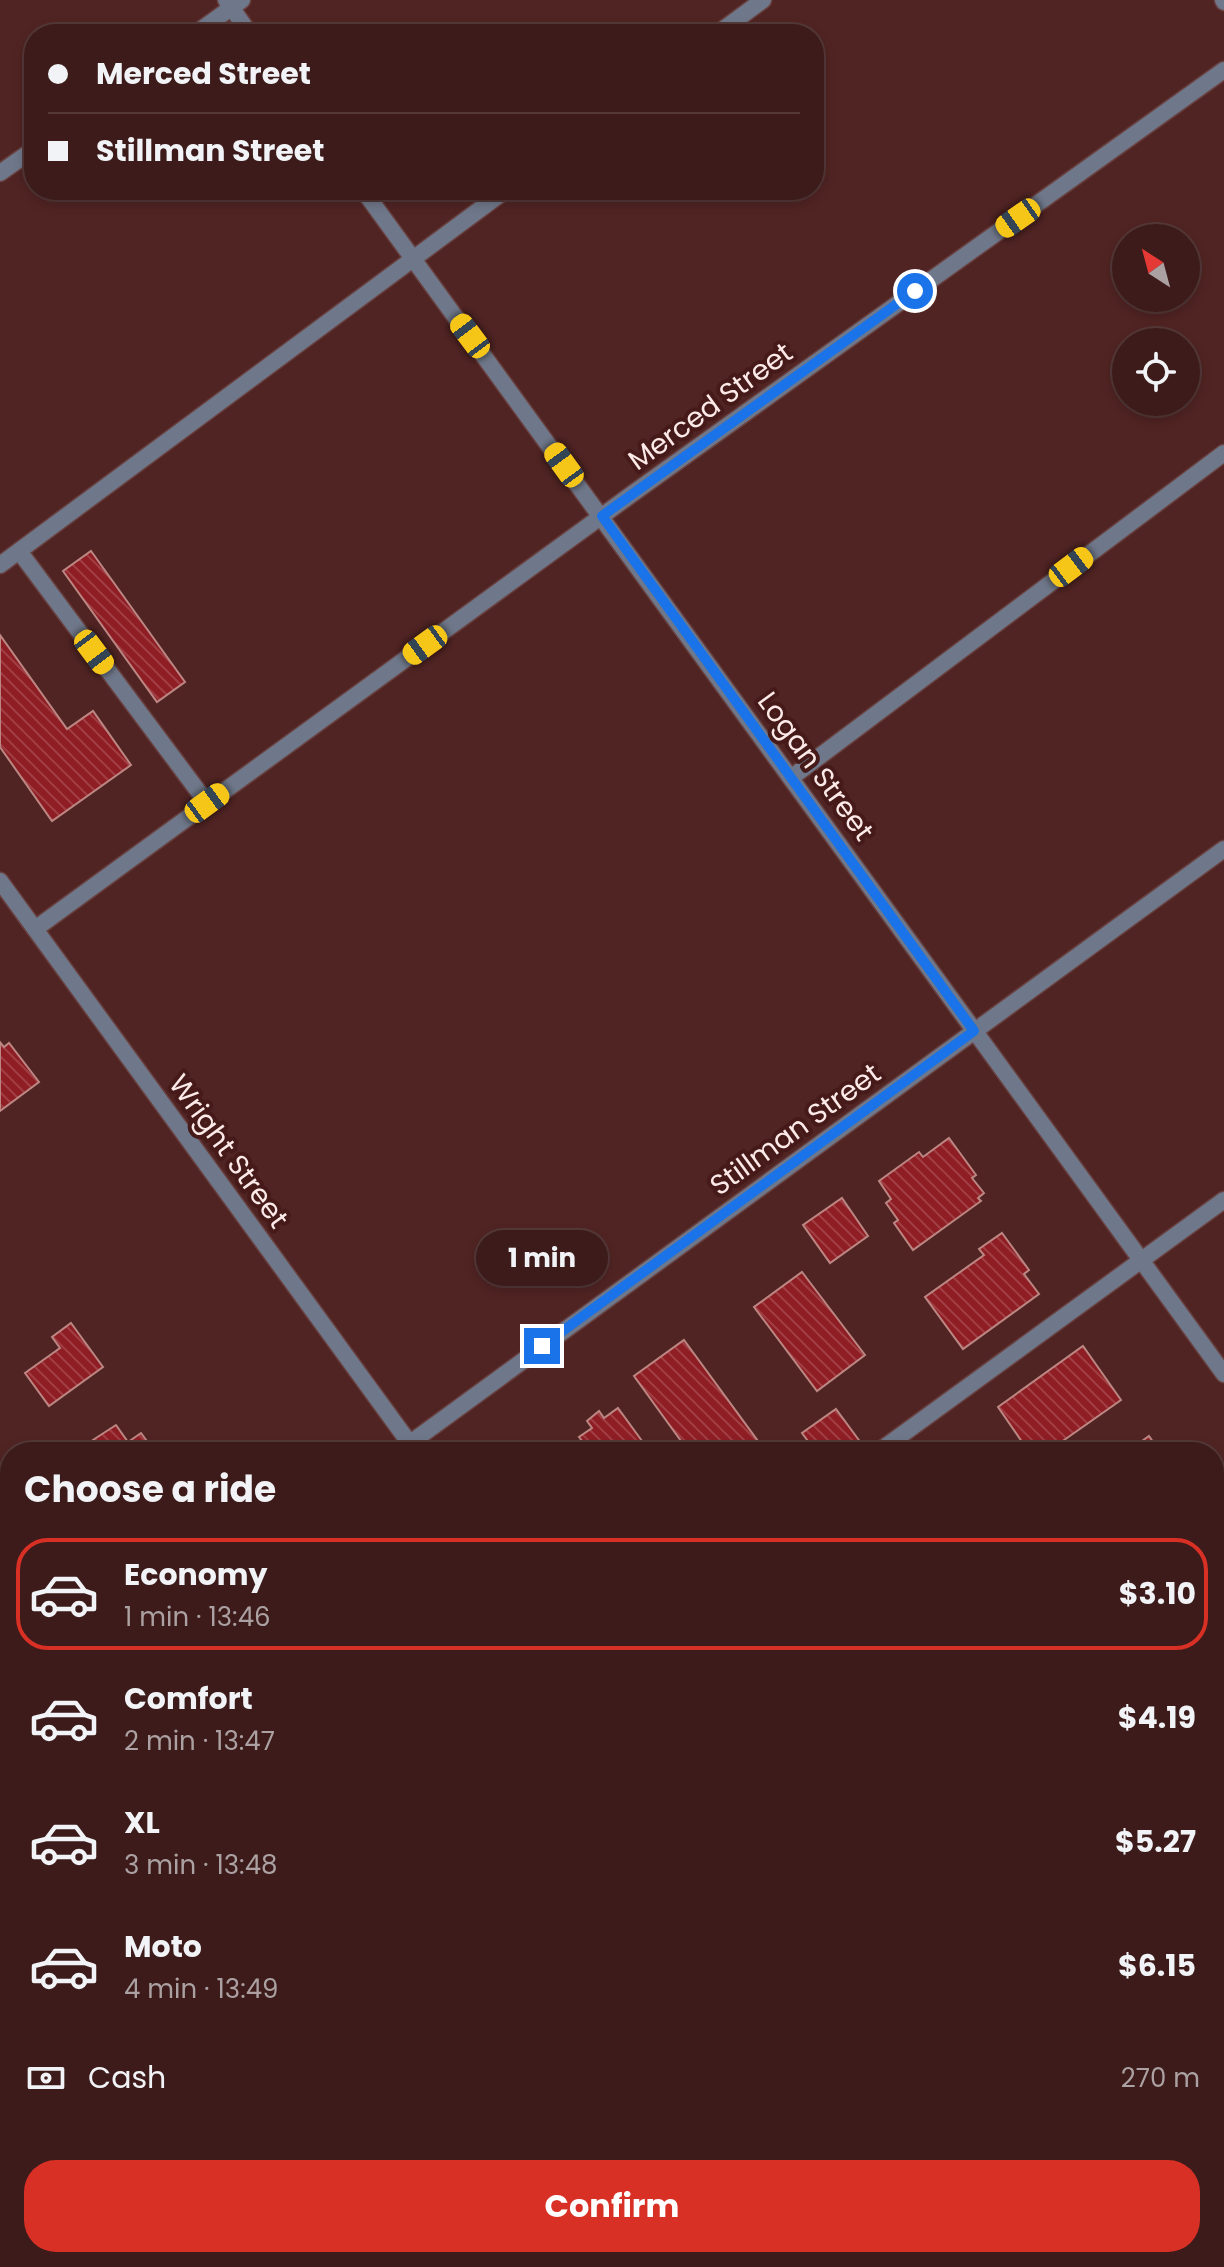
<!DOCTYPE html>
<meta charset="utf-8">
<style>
:root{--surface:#3c1b1a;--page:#472827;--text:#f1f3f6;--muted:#aca1a2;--line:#553939;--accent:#d93025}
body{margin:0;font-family:Poppins,sans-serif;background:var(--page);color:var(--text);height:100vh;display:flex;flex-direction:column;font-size:30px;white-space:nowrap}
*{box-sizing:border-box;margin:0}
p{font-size:26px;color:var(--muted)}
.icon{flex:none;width:44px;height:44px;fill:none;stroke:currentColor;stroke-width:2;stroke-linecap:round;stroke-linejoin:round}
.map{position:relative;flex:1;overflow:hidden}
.panel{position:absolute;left:0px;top:1442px;width:1224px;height:826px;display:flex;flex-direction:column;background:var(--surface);border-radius:32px 32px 0 0;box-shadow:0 4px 12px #0003,0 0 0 2px var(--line)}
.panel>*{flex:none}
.hud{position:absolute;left:24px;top:24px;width:800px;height:176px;border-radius:32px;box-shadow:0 4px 12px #0003,0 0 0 2px var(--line);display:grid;align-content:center;height:176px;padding:0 24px;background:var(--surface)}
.needle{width:52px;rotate:324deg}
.buttons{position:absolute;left:1112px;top:224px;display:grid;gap:16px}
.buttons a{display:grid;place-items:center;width:88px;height:88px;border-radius:50%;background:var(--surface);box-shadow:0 4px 12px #0003,0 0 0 2px var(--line);font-size:40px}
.end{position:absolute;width:36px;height:36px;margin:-18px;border:10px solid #1a73e8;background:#fff;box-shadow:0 0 0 4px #fff}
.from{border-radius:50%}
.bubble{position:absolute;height:56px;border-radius:28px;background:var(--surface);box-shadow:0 4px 12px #0003,0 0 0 2px var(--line);font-size:26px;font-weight:700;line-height:56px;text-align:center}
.car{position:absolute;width:24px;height:48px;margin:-24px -12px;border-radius:10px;box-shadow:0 0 6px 2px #0007;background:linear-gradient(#f5c518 24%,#345 0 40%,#f5c518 0 76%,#345 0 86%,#f5c518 0)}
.hud b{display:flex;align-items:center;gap:28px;height:76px;font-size:30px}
.hud b+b{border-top:2px solid var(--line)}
.hud i{width:20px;height:20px;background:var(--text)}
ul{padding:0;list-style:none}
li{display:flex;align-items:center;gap:24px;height:112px;margin:0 16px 12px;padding:0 8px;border:4px solid transparent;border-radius:32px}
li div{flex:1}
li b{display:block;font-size:30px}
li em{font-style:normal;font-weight:700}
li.selected{border-color:var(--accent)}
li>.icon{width:72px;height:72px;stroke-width:1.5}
h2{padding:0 24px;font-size:36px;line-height:96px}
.pay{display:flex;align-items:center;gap:20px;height:88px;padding:0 24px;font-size:30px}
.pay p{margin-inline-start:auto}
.cta{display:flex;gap:16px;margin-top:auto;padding:16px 24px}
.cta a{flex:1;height:92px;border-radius:32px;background:var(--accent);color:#fff;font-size:32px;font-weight:700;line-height:92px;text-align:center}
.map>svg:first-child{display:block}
</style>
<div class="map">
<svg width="1224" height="2267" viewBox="0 0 1224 2267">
<defs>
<pattern id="industrial-grid" width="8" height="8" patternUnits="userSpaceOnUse" patternTransform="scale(2)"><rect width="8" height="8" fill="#602f2e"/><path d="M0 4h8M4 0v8" fill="none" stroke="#784d4c"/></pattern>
<pattern id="building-back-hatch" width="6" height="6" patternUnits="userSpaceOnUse" patternTransform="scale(2)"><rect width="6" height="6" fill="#8f1d24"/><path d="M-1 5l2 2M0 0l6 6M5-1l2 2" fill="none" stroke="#a03e44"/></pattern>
</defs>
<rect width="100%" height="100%" fill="#502423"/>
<g fill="#602f2e">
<path d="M 1224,1879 L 1224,2188 L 1214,2195 L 1214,1886 Z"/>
<path d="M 989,2258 L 1129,2258 L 1117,2267 L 996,2267 Z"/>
</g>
<g fill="url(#industrial-grid)">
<path d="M 0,1579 L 10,1593 L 10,1705 L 0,1713 Z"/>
<path d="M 0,2182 L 10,2184 L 10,2258 L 333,2258 L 373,2267 L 0,2267 Z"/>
</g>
<g fill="url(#building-back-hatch)" stroke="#bc8783" stroke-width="2">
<path d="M 91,551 L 185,682 L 157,702 L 63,571 Z"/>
<path d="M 0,635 L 67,729 L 93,711 L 131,765 L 52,821 L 0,747 Z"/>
<path d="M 0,1042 L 4,1047 L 9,1043 L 39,1082 L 0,1111 Z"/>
<path d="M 949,1138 L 976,1175 L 972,1178 L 984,1193 L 978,1198 L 981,1201 L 913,1250 L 894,1223 L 898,1220 L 886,1203 L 891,1199 L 879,1181 L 919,1152 L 923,1157 Z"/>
<path d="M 842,1198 L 868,1236 L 830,1263 L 803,1225 Z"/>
<path d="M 1002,1233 L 1029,1270 L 1024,1274 L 1039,1294 L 963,1349 L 925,1297 L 984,1255 L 979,1249 Z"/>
<path d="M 802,1272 L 865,1355 L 817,1391 L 754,1307 Z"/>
<path d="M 71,1323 L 103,1367 L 49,1406 L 25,1373 L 60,1348 L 52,1337 Z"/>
<path d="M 684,1340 L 766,1452 L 689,1452 L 634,1376 Z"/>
<path d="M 1083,1346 L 1121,1400 L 1047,1452 L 1029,1452 L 998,1407 Z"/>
<path d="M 618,1408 L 650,1452 L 591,1452 L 579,1437 L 592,1428 L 587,1421 L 599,1411 L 604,1418 Z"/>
<path d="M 836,1409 L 861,1443 L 847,1452 L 816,1452 L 802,1433 Z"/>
<path d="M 116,1425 L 128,1442 L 141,1433 L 155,1452 L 81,1452 L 79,1449 Z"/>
<path d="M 1149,1436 L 1160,1452 L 1127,1452 Z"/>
<path d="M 1224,1636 L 1224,1708 L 1214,1694 L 1214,1644 Z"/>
<path d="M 0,1974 L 10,1977 L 10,1989 L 1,2030 Z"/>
<path d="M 1214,2037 L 1224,2051 L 1224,2127 L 1215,2133 Z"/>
<path d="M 0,2216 L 10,2218 L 10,2258 L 56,2258 L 54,2267 L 0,2267 Z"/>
<path d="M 88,2258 L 234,2258 L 238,2259 L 236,2267 L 86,2267 Z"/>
<path d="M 350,2258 L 386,2258 L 414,2263 L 413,2267 L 348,2267 Z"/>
<path d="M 1031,2258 L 1069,2258 L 1057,2267 L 1037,2267 Z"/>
</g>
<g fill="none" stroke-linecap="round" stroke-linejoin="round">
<g stroke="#68403f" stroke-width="19">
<g id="service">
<path d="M 717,34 L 763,0"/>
<path d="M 19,551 L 207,803"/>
<path d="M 0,565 L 506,190"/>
<path d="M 792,777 L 1224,453"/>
<path d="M 878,1452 L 1224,1200"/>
<path d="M 0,1487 L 10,1501"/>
<path d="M 1214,1906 L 1224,1920"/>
<path d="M 934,2258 L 943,2267"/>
<path d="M 276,2267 L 278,2258"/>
<path d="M 492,2267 L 494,2258"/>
</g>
</g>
<g stroke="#68403f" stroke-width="19">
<g id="minor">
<path d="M 226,0 L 250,34"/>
<path d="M 1223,0 L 1224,2"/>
<path d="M 195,34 L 242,0"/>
<path d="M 0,173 L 34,149"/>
<path d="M 363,190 L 1224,1374"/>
<path d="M 0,881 L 416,1452"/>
<path d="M 35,929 L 632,494 L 1224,70"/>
<path d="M 398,1452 L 1224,849"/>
<path d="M 1214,1560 L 1224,1552"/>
<path d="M 0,1742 L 10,1735"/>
<path d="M 0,1785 L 10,1788"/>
<path d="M 0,2120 L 10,2122"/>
<path d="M 622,2258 L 661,2267"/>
<path d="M 897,2258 L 900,2267"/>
<path d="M 1196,2267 L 1209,2258"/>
</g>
</g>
<use href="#service" stroke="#6f788a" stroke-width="16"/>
<use href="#minor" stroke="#6f788a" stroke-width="16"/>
</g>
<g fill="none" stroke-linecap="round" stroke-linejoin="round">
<path stroke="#1a73e8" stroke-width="10" d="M 542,1346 L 974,1031 L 602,516 L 915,291"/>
</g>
<g text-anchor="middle" stroke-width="8" stroke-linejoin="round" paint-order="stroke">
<g font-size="28" fill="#fceae9" stroke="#451a19">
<text transform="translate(710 406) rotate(-36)" y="10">Merced Street</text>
<text transform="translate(816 766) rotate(54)" y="10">Logan Street</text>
<text transform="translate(795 1129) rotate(-36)" y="10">Stillman Street</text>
<text transform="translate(229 1151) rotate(54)" y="10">Wright Street</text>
</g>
</g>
</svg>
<div class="buttons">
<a><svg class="needle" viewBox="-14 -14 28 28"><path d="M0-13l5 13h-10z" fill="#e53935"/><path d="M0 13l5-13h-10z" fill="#aca1a2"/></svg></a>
<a><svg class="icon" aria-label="locate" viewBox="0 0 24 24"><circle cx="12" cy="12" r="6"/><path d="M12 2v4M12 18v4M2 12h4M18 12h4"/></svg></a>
</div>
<i class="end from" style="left:915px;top:291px"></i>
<i class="end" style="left:542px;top:1346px"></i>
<div class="bubble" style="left:476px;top:1230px;width:132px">1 min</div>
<i class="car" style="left:1018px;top:218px;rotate:235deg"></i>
<i class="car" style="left:470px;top:336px;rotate:323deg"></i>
<i class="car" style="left:564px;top:465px;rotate:324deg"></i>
<i class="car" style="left:1071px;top:567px;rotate:53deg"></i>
<i class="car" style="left:425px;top:645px;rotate:234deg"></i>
<i class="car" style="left:94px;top:652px;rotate:143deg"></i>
<i class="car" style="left:207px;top:803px;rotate:54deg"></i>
<div class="hud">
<b><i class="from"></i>Merced Street</b>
<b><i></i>Stillman Street</b>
</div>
<section class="panel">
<h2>Choose a ride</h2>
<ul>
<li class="selected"><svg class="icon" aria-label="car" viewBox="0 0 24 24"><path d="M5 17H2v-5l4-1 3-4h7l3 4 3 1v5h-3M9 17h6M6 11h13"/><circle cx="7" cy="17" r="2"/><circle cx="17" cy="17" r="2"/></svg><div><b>Economy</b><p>1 min · 13:46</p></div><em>$3.10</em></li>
<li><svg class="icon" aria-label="car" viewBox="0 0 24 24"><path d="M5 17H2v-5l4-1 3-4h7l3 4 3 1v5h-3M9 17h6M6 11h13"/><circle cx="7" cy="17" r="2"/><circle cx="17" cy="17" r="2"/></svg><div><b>Comfort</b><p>2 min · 13:47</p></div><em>$4.19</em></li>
<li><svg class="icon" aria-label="car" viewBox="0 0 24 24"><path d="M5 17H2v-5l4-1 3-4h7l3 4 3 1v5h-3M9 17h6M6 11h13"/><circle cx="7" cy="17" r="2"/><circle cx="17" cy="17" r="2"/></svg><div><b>XL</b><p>3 min · 13:48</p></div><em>$5.27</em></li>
<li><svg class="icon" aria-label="car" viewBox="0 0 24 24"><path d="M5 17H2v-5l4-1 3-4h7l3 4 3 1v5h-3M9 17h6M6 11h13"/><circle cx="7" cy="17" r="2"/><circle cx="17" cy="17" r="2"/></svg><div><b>Moto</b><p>4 min · 13:49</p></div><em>$6.15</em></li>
</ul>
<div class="pay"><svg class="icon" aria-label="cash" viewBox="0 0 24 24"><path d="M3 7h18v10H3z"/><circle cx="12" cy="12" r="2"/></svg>Cash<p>270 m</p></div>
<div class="cta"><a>Confirm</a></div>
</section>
</div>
